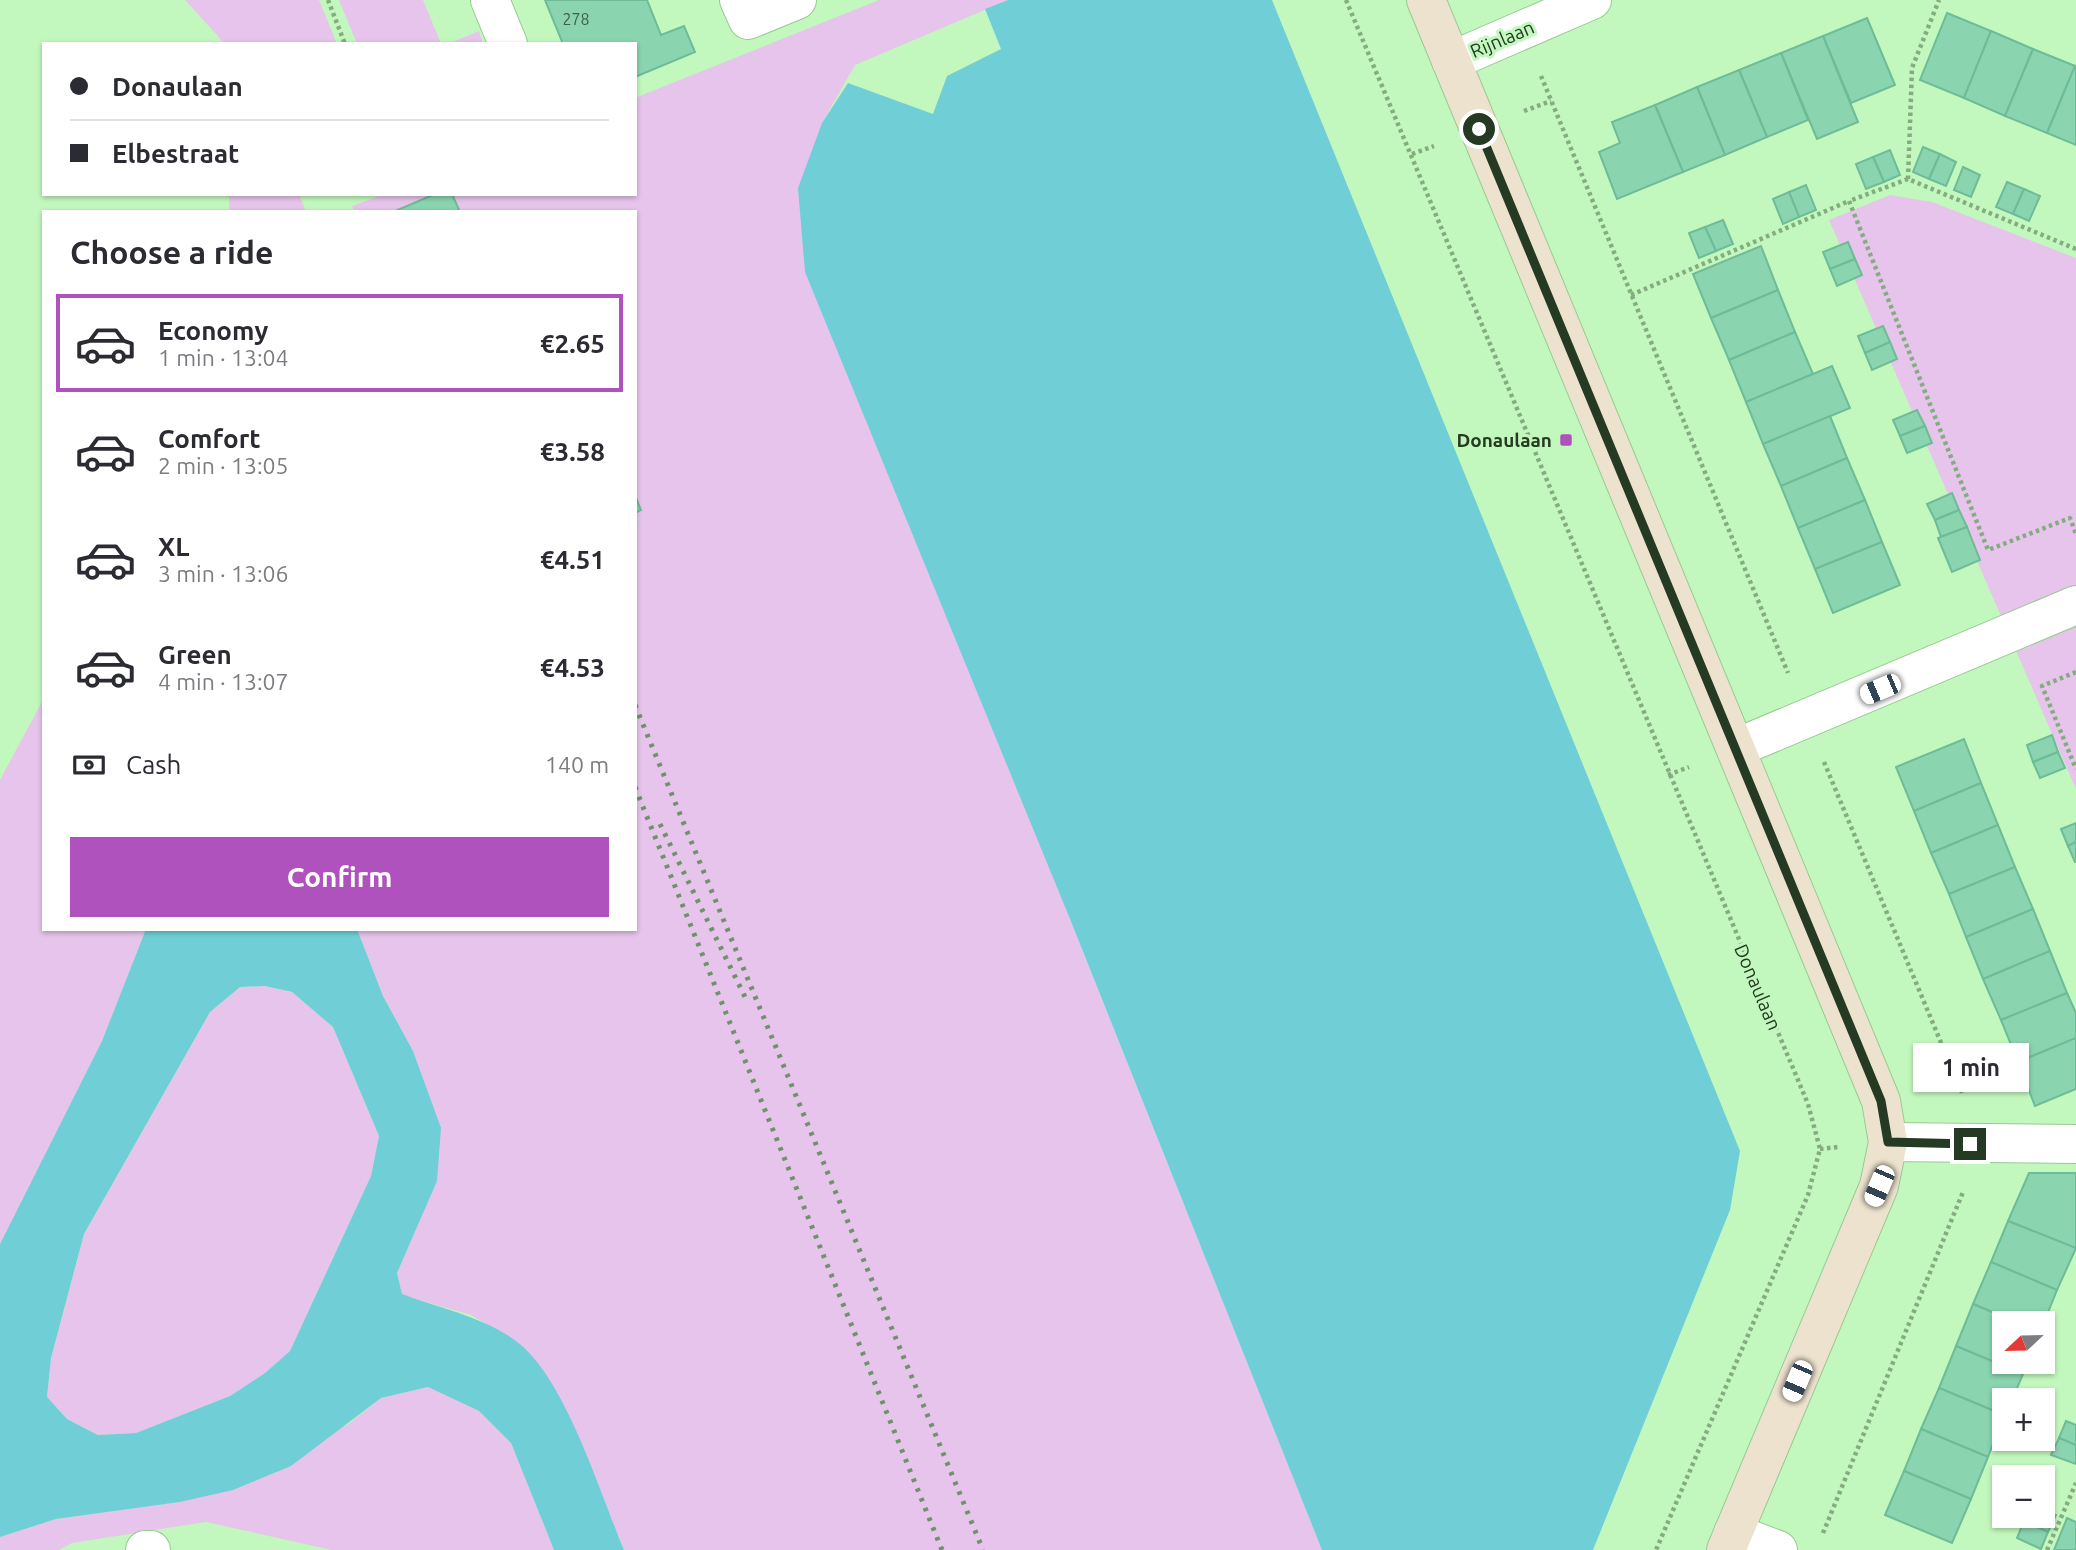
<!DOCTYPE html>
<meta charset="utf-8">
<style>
:root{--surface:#fff;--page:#f2f2f3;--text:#2b2b33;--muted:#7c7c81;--line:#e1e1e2;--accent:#af52bd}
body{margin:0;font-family:Ubuntu,sans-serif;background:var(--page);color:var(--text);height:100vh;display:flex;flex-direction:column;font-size:26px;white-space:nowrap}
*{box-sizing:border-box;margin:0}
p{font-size:23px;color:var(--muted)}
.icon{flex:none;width:38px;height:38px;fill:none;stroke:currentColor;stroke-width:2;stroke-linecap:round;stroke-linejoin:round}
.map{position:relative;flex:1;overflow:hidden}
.panel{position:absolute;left:42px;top:210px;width:595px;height:721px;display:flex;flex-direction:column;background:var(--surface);border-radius:0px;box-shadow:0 2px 5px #0004}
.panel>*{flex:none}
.banner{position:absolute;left:42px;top:42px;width:595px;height:154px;border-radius:0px;box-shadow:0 2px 5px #0004;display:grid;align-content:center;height:154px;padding:0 28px;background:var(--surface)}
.needle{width:46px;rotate:248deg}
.tools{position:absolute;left:1992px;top:1311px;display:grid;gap:14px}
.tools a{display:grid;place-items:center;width:63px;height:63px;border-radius:0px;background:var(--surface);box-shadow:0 2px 5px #0004;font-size:35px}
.end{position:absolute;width:32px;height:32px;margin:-16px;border:9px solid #253a23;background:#fff;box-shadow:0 0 0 4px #fff}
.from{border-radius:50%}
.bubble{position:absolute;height:49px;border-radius:0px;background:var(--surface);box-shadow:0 2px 5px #0004;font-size:23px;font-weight:600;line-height:49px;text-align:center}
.car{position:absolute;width:21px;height:42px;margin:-21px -10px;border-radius:9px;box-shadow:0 0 5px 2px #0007;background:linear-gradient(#fff 24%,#345 0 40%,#fff 0 76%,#345 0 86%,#fff 0)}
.banner b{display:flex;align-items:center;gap:24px;height:66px;font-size:26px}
.banner b+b{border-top:2px solid var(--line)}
.banner i{width:18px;height:18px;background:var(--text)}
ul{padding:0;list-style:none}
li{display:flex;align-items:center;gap:21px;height:98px;margin:0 14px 10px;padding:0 14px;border:4px solid transparent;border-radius:0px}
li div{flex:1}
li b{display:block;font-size:26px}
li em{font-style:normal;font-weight:600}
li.active{border-color:var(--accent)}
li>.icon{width:63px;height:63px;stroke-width:1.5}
h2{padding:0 28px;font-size:32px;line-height:84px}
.pay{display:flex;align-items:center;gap:18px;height:77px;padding:0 28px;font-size:26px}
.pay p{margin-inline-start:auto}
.primary-button{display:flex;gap:14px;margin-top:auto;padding:14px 28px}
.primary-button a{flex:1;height:80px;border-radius:0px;background:var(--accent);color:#fff;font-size:28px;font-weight:600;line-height:80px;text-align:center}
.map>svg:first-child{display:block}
</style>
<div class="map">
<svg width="2076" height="1550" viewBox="0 0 2076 1550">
<rect width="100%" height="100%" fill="#c2f8bd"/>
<g fill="#e7c4eb">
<path d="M 185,0 L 319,0 L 337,44 L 225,44 Z"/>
<path d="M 339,0 L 423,0 L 441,44 L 357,44 Z"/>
<path d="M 879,0 L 1008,0 L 855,65 L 822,123 L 1070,919 L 1322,1550 L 624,1550 L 571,1422 L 517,1342 L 471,1315 L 402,1295 L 397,1273 L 413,1230 L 413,1051 L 383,996 L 357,929 L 635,929 L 635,212 L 355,212 L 352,206 L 385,194 L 635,194 L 635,98 Z"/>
<path d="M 479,31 L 483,44 L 448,44 Z"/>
<path d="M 229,194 L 299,194 L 306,212 L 229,212 Z"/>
<path d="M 1890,195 L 1932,202 L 2076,258 L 2076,789 L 1829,220 Z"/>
<path d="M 44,698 L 44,929 L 146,929 L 102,1041 L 0,1244 L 0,780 Z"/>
<path d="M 265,986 L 292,992 L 333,1027 L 379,1136 L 371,1176 L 290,1351 L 265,1373 L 230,1396 L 136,1433 L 99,1435 L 67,1419 L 47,1397 L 51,1358 L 84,1234 L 210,1012 L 240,987 Z"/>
<path d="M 428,1387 L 479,1411 L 511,1443 L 554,1550 L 332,1550 L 206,1522 L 72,1543 L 59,1550 L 0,1550 L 0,1537 L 56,1519 L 180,1502 L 347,1425 L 381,1398 Z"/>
</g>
<g fill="#70cfd6" fill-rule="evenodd">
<path d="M 1008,0 L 1272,0 L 1740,1151 L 1730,1210 L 1593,1550 L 1322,1550 L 1070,919 L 805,272 L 798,188 L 822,123 L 848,83 L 933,114 L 947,76 L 1001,49 L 985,9 Z"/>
<path d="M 146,929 L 357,929 L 383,996 L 413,1051 L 441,1128 L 437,1181 L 397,1273 L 402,1294 C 441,1309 482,1316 516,1341 C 565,1377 600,1493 624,1550 L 554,1550 L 511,1443 L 479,1411 L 428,1387 L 381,1398 L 291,1466 L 233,1490 L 180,1502 L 56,1519 L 0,1537 L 0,1244 L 102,1041 ZM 265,986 L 292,992 L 333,1027 L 379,1136 L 371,1176 L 290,1351 L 265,1373 L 230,1396 L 136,1433 L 98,1435 L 67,1419 L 47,1397 L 51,1358 L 84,1234 L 210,1012 L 240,987 Z"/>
</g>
<g fill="#8ad4b0" stroke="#6ebc97" stroke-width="2">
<path d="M 545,0 L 647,0 L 661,35 L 684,26 L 695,52 L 635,77 L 635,44 L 563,44 Z"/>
<path d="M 1947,13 L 1991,31 L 1964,98 L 1920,80 Z"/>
<path d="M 1867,18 L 1895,85 L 1851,103 L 1823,36 Z"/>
<path d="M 1991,31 L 2033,49 L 2005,116 L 1964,98 Z"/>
<path d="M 1823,36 L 1858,122 L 1817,139 L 1781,53 Z"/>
<path d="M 2033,49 L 2075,66 L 2047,133 L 2005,116 Z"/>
<path d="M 1781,53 L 1808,120 L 1767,137 L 1739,70 Z"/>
<path d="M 2075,66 L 2076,67 L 2076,145 L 2047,133 Z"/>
<path d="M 1739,70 L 1767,137 L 1725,155 L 1697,87 Z"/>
<path d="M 1697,87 L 1725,155 L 1683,172 L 1655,105 Z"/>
<path d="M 1655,105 L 1683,172 L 1617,199 L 1599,152 L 1620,143 L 1612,122 Z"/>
<path d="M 1923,147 L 1940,154 L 1929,179 L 1913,172 Z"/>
<path d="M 1890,150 L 1900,175 L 1884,182 L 1873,157 Z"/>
<path d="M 1940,154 L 1956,162 L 1946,186 L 1929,179 Z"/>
<path d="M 1873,157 L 1884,182 L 1866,189 L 1856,164 Z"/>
<path d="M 1963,167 L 1980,175 L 1971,197 L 1954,190 Z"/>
<path d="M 2007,182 L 2024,189 L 2013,214 L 1996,207 Z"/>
<path d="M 1806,185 L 1816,210 L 1799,217 L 1789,192 Z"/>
<path d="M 2024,189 L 2040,196 L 2029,221 L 2013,214 Z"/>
<path d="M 1789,192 L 1799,217 L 1783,224 L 1773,199 Z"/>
<path d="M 435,194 L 452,194 L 460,212 L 393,212 Z"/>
<path d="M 1723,220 L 1733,244 L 1716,251 L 1705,227 Z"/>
<path d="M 1705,227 L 1716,251 L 1699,258 L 1689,233 Z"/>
<path d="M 1848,242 L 1855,259 L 1830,269 L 1823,252 Z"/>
<path d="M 1761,246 L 1778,290 L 1711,318 L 1693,274 Z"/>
<path d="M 1855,259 L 1862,275 L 1837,286 L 1830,269 Z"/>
<path d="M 1778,290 L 1795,332 L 1729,360 L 1711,318 Z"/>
<path d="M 1883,326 L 1890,342 L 1865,353 L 1858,336 Z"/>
<path d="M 1795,332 L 1813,374 L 1746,402 L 1729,360 Z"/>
<path d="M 1890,342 L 1897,359 L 1872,370 L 1865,353 Z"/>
<path d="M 1832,366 L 1850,408 L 1763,444 L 1746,402 Z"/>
<path d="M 1917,410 L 1925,426 L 1900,436 L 1893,420 Z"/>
<path d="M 1830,416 L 1847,458 L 1781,486 L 1763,444 Z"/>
<path d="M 1925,426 L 1932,443 L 1907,453 L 1900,436 Z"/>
<path d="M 1847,458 L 1865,500 L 1798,528 L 1781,486 Z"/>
<path d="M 1952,493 L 1959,510 L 1935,520 L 1927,504 Z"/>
<path d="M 635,495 L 641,510 L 635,513 Z"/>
<path d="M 1865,500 L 1882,542 L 1815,569 L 1798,528 Z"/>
<path d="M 1959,510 L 1967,527 L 1941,537 L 1935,520 Z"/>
<path d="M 1967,527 L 1980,560 L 1952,572 L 1938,538 Z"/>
<path d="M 1882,542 L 1900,585 L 1833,613 L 1815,569 Z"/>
<path d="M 2052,735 L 2058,752 L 2033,762 L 2027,745 Z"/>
<path d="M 1964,739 L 1981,783 L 1914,811 L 1896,767 Z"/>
<path d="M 2058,752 L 2065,768 L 2040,778 L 2033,762 Z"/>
<path d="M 1981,783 L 1998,825 L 1931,853 L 1914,811 Z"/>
<path d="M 2076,823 L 2076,842 L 2068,846 L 2061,829 Z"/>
<path d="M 1998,825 L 2015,867 L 1949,894 L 1931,853 Z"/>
<path d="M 2076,842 L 2076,862 L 2075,862 L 2068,846 Z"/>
<path d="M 2015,867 L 2033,909 L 1966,937 L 1949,894 Z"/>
<path d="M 2033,909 L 2050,951 L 1983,979 L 1966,937 Z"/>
<path d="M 2050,951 L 2067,993 L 2001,1020 L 1983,979 Z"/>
<path d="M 2067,993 L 2076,1013 L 2076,1038 L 2018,1062 L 2001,1020 Z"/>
<path d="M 2076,1038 L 2076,1089 L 2035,1106 L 2018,1062 Z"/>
<path d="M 2029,1173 L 2076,1173 L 2076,1248 L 2008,1221 Z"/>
<path d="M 2008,1221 L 2076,1248 L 2057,1290 L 1991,1262 Z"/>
<path d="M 1991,1262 L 2057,1290 L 2042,1327 L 2042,1323 L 2018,1323 L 1973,1304 Z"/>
<path d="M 1973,1304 L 2018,1323 L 2004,1323 L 2004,1362 L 2028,1362 L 2023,1374 L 1956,1346 Z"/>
<path d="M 1956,1346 L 2023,1374 L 2012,1400 L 2004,1400 L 2004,1415 L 1939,1388 Z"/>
<path d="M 1939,1388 L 2004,1415 L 1988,1457 L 1921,1429 Z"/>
<path d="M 2066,1421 L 2076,1425 L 2076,1445 L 2059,1438 Z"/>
<path d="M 1921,1429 L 1988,1457 L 1971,1499 L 1904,1471 Z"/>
<path d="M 2059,1438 L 2076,1445 L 2076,1464 L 2051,1455 Z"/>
<path d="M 1904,1471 L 1971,1499 L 1952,1543 L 1885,1515 Z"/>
<path d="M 2042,1510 L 2056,1515 L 2048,1532 L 2024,1521 L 2026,1516 L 2042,1516 Z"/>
<path d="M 2067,1518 L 2076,1522 L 2076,1550 L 2054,1550 Z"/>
<path d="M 2024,1521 L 2048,1532 L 2041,1549 L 2017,1538 Z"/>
</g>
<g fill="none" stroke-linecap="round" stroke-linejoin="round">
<g stroke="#97ca92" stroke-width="40">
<g id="street">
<path d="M 490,0 L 508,44"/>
<path d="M 739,0 L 748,20 L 797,0"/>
<path d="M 1451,61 L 1592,0"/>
<path d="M 1736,748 L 2076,605"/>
<path d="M 1888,1142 L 2076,1144"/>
<path d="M 1733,1533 L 1778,1550"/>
<path d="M 145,1550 L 151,1550"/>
</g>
</g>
<g stroke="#97ca92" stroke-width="40">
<path id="secondary" d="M 1426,0 L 1881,1101 L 1888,1142 L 1879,1186 L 1726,1550"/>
</g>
<g stroke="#84ac80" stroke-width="4.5" stroke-dasharray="3.5 3.5" stroke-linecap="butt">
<path d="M 328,0 L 345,44"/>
<path d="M 1346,0 L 1808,1104 L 1820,1149 L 1808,1195 L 1656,1550"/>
<path d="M 1541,76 L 1788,673"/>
<path d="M 1524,111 L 1551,101"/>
<path d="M 1412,154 L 1434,146"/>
<path d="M 1908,179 L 1912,68 L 1939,0"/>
<path d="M 2076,249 L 1908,179 L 1849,201 L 1988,550 L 2070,518 L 2076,534"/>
<path d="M 1631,295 L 1849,201"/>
<path d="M 2076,672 L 2042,686 L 2076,769"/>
<path d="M 1824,762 L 1962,1093"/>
<path d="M 1668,775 L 1689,767"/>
<path d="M 1820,1149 L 1838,1147"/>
<path d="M 1823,1533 L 1963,1192"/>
<path d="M 2047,1550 L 2076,1483"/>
</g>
<use href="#street" stroke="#fff" stroke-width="38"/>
<use href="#secondary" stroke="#ede2ce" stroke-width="38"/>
<g stroke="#6e926a" stroke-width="5" stroke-dasharray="3.5 7" stroke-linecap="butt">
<path d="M 635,705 L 983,1550"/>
<path d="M 635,787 L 942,1550"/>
<path d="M 660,824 L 748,1003"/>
</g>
</g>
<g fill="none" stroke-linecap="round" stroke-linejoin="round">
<path stroke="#253a23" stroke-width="9" d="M 1479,129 L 1881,1101 L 1888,1142 L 1970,1144"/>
</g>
<rect fill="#af52bd" stroke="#c2f8bd" stroke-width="2.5" x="1559" y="433" width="14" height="14" rx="3.5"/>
<g text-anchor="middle" stroke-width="6" stroke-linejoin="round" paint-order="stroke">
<g font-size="16" fill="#3e6046">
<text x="576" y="25">278</text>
</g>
<g font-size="19" fill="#253a23" stroke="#c2f8bd">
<text transform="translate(1502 39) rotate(-23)" y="7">Rijnlaan</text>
<text transform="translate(1758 987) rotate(67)" y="7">Donaulaan</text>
</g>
<g font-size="19" font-weight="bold" fill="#253a23" stroke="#c2f8bd" text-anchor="end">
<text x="1552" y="447">Donaulaan</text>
</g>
</g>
</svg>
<div class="tools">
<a><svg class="needle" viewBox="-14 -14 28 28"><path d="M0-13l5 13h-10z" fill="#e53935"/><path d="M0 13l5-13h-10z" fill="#7c7c81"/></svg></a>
<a>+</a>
<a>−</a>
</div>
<i class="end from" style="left:1479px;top:129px"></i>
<i class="end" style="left:1970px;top:1144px"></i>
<div class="bubble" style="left:1913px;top:1043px;width:116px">1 min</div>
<i class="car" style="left:1880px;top:689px;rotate:247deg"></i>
<i class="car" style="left:1879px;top:1186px;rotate:203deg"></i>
<i class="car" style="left:1797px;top:1381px;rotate:203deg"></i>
<div class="banner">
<b><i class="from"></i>Donaulaan</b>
<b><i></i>Elbestraat</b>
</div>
<section class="panel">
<h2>Choose a ride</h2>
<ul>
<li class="active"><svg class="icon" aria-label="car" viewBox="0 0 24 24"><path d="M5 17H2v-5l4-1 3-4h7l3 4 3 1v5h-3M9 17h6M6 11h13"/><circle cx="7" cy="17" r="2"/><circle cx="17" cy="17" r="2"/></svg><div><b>Economy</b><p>1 min · 13:04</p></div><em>€2.65</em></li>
<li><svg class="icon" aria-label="car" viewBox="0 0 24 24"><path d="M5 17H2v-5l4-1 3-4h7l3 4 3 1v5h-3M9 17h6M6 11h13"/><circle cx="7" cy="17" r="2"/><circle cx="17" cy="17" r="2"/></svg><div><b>Comfort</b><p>2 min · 13:05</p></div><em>€3.58</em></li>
<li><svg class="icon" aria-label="car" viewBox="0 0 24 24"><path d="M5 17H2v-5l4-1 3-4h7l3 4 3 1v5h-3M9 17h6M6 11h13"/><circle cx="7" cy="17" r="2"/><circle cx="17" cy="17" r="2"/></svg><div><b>XL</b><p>3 min · 13:06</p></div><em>€4.51</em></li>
<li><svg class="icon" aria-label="car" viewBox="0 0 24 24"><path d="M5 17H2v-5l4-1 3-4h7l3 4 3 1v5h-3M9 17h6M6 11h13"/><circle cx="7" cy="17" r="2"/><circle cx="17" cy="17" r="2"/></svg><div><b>Green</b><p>4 min · 13:07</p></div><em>€4.53</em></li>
</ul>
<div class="pay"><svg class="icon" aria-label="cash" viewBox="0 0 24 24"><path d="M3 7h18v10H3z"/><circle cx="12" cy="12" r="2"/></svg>Cash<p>140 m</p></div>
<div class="primary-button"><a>Confirm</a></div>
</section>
</div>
